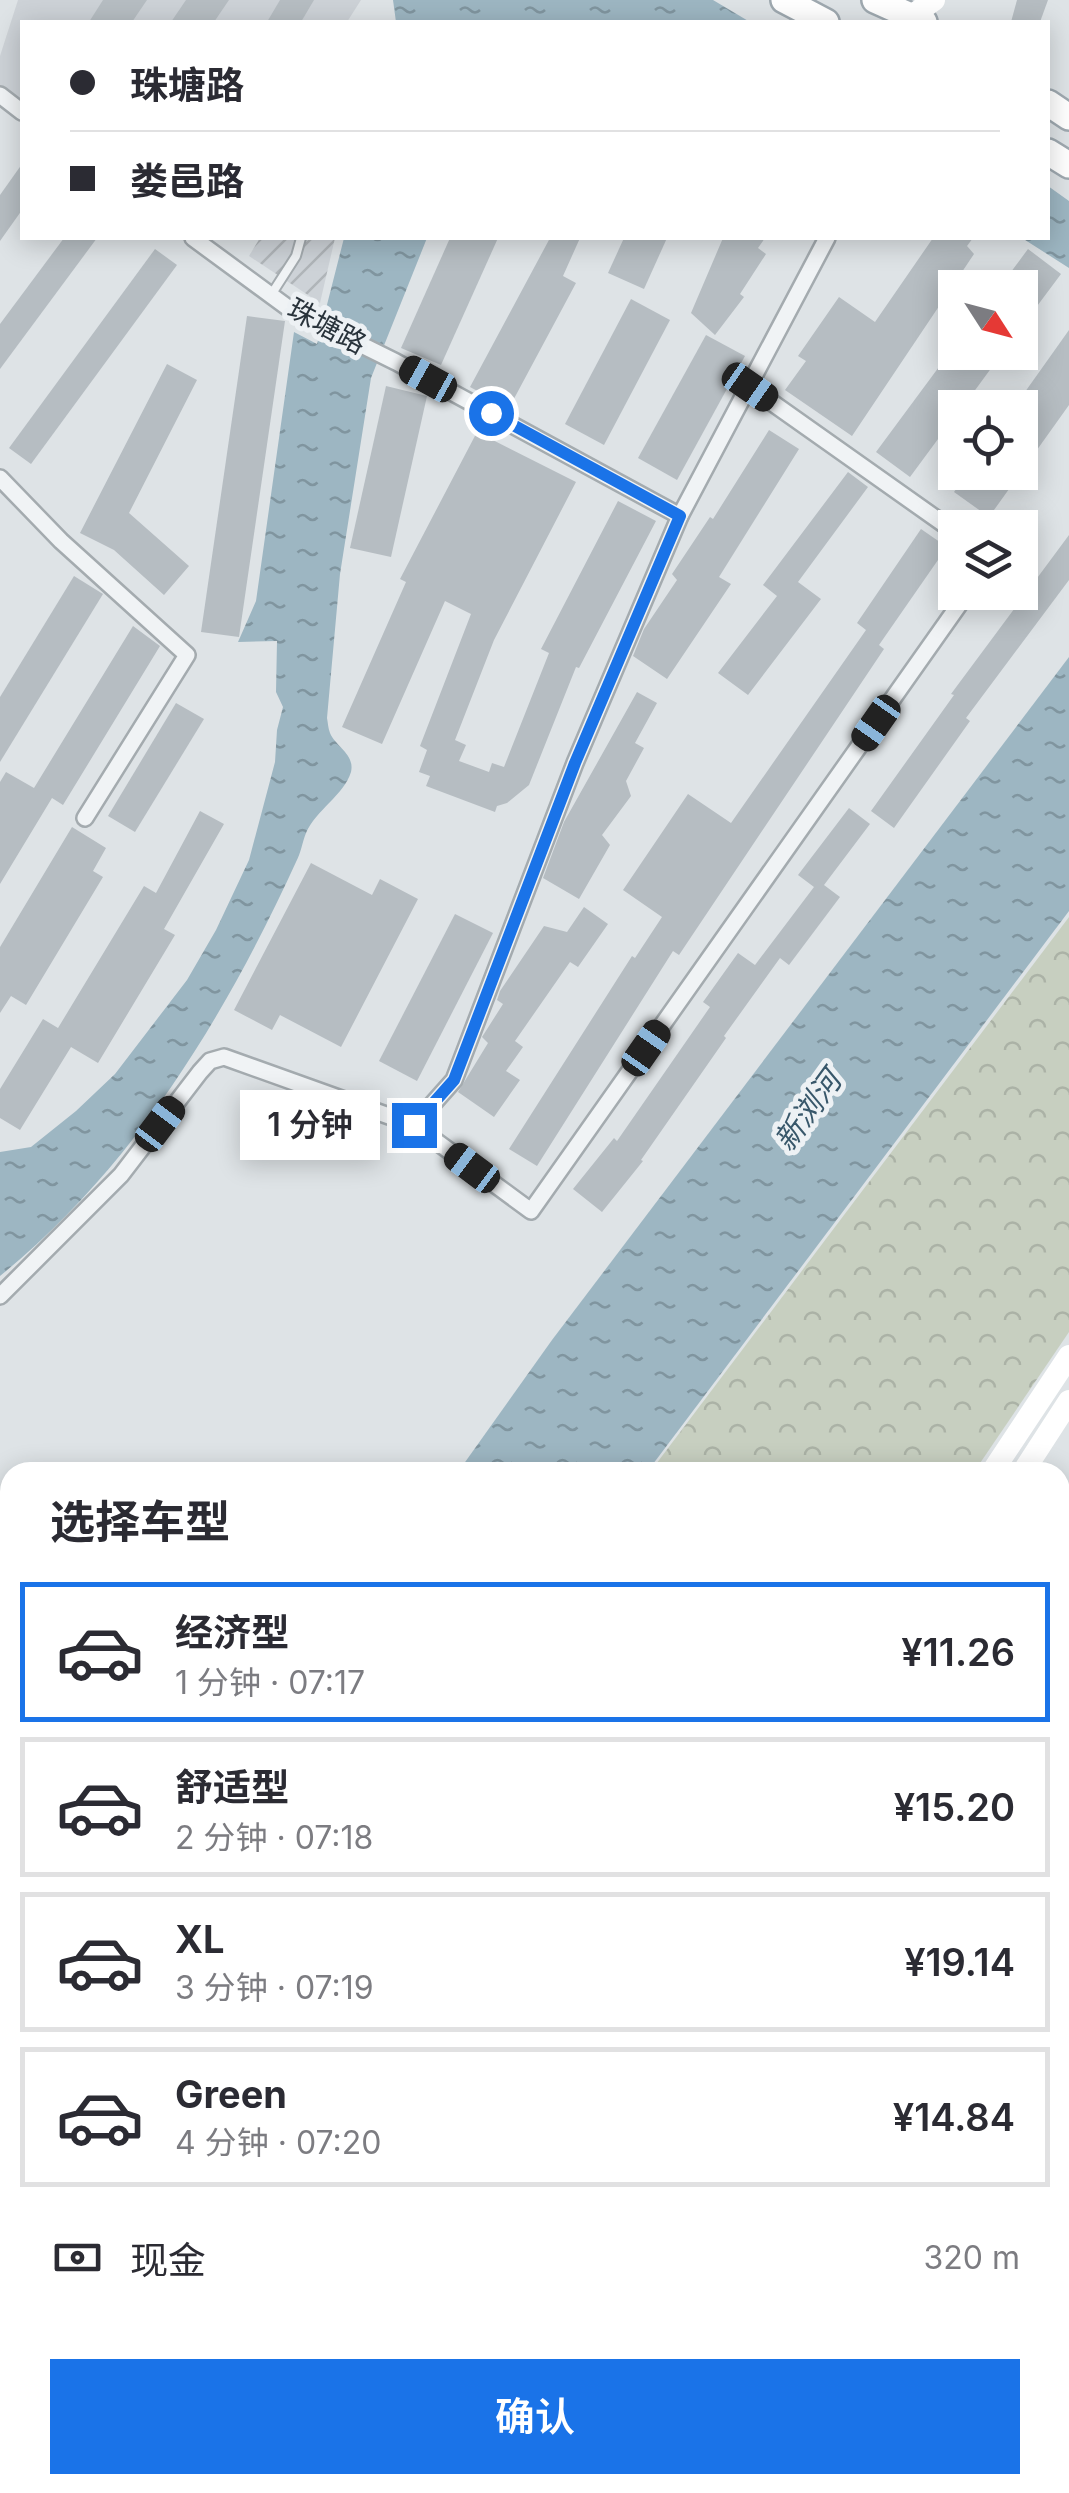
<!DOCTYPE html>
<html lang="zh">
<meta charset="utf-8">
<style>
:root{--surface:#fff;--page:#f7f7f7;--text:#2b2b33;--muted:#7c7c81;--line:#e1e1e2;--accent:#1a73e8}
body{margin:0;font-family:Inter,"Noto Sans SC",sans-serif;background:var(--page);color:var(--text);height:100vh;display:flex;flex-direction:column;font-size:38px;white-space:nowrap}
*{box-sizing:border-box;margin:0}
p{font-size:32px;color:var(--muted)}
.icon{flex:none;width:55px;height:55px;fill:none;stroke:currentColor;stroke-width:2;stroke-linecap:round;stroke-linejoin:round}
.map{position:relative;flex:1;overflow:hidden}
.drawer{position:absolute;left:0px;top:1462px;width:1070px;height:1032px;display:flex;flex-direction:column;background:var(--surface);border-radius:30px 30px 0 0;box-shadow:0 5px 25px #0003}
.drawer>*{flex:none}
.banner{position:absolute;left:20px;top:20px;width:1030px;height:220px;border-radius:0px;box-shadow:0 5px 25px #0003;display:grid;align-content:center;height:220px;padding:0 50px;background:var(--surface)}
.needle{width:65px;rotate:126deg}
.fabs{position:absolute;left:938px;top:270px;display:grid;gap:20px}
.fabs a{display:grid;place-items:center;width:100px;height:100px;border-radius:0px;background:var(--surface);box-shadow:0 5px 25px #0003;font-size:50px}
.end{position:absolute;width:45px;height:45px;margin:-22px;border:12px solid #1a73e8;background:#fff;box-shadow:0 0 0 5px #fff}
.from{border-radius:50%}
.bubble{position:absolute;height:70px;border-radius:0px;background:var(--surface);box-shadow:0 5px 25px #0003;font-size:32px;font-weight:600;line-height:70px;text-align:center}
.car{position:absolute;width:30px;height:60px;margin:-30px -15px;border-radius:12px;box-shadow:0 0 8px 2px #0007;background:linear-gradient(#222 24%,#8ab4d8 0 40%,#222 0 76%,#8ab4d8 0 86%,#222 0)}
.banner b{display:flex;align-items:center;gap:35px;height:95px;font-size:38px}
.banner b+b{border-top:2px solid var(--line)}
.banner i{width:25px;height:25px;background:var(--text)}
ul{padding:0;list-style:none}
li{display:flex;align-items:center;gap:30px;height:140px;margin:0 20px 15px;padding:0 30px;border:5px solid var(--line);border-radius:0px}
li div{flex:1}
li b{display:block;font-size:38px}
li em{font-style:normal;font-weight:600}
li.active{border-color:var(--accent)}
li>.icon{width:90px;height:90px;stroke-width:1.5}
h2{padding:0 50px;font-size:45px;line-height:120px}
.pay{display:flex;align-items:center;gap:25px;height:110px;padding:0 50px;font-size:38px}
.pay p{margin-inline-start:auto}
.action{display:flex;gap:20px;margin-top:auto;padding:20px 50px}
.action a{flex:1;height:115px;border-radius:0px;background:var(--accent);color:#fff;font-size:40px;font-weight:600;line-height:115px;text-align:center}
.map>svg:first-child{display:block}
</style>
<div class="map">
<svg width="1069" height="2493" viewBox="0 0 1069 2493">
<defs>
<pattern id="industrial-furrows" width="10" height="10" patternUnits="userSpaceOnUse" patternTransform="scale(2.5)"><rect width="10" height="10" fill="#cdd2d7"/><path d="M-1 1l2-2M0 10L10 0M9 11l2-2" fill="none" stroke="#b0b5b9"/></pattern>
<pattern id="forest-crowns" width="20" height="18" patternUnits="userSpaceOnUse" patternTransform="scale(2.5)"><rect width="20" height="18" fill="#c7cfc0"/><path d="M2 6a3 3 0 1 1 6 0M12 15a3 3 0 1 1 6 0" fill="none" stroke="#abb2a6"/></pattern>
<pattern id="water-ripples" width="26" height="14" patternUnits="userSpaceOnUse" patternTransform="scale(2.5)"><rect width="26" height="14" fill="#9db6c2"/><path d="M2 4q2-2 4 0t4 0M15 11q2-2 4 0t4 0" fill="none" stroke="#80959f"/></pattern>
</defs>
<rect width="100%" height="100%" fill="#dee3e6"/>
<path fill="#cdd2d7" d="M 18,0 L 361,0 L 347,22 L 22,22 L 22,106 L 0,91 L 0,56 Z"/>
<path fill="url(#industrial-furrows)" d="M 260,238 L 335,238 L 320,303 L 249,256 Z"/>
<g fill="url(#forest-crowns)">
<path d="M 1069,917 L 1069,1332 L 974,1472 L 650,1472 Z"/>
<path d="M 10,2376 L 10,2485 L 292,2485 L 287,2493 L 0,2493 L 0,2391 Z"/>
</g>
<g fill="url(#water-ripples)">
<path d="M 393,0 L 713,0 L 750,22 L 396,22 Z"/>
<path d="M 1048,186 L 1069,201 L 1069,268 L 1022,238 L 1048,238 Z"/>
<path d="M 344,238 L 427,238 L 371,378 L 340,574 L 327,718 C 328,723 328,728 330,733 C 336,747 355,754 351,772 C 344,795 316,810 306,833 C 302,843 301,853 296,862 C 225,1017 134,1167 0,1276 L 0,1152 L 31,1147 L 76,1111 L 115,1074 L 187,980 L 216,930 L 249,860 L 275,762 L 277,730 L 283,707 L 276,692 L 277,641 L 238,642 L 256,601 L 294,332 L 317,344 Z"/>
<path d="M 1069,657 L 1069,911 L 647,1472 L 458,1472 L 552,1340 Z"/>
<path d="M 10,2104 L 10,2354 L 0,2368 L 0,2118 Z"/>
</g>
<g fill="#b6bdc2">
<path d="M 103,0 L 147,0 L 132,22 L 89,22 Z"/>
<path d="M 186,0 L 229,0 L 214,22 L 171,22 Z"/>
<path d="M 280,0 L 314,0 L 301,22 L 267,22 Z"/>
<path d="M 1017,0 L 1048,0 L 1040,22 L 1011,22 Z"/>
<path d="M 22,164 L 22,210 L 0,241 L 0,195 Z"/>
<path d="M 64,238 L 97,238 L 0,369 L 0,324 Z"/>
<path d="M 450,238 L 498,238 L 441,365 L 401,348 Z"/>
<path d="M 550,238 L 580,238 L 563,276 L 576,283 L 509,408 L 470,387 Z"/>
<path d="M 624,238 L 667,238 L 644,289 L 608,273 Z"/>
<path d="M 723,238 L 765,238 L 758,248 L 766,254 L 740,294 L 744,297 L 715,335 L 691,313 Z"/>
<path d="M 933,238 L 973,238 L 967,246 L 974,254 L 852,436 L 785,390 L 806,361 L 798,356 L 839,297 L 875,322 Z"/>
<path d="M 155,249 L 177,265 L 31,464 L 9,448 Z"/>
<path d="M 1028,249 L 1061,274 L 1020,329 L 1020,288 L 999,288 Z"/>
<path d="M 631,299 L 670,320 L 604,445 L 565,424 Z"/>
<path d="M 247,316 L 285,321 L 239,637 L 201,632 Z"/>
<path d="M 1069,330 L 1069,405 L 989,517 L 954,492 L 968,472 L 1020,472 L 1020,399 Z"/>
<path d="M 706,335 L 745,356 L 677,480 L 638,458 Z"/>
<path d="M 950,352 L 1003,352 L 962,408 L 955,408 L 955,416 L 910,477 L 876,452 Z"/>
<path d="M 167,364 L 197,380 L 129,513 L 189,566 L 164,595 L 114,550 L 80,533 Z"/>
<path d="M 386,386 L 427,396 L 391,557 L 350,548 Z"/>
<path d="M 769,430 L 799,449 L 719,577 L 731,584 L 667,679 L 633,656 L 644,629 L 677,580 L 672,574 L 710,517 L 713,519 Z"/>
<path d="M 477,432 L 576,482 L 494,640 L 455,740 L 466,745 L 459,761 L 489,772 L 492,763 L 504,767 L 549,653 L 541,649 L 618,501 L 656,521 L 579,668 L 576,667 L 529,785 L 507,803 L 497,806 L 495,812 L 426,786 L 430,776 L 419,772 L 427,750 L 420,746 L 471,614 L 445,601 L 382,744 L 342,727 L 406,582 L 400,579 Z"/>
<path d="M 848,472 L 868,487 L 798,582 L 821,599 L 748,695 L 718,673 L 777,596 L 763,585 Z"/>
<path d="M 921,529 L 947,547 L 879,645 L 884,649 L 679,955 L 673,951 L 537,1166 L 509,1149 L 632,956 L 635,958 L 662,917 L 623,890 L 688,794 L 731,823 L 866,630 L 857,623 Z"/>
<path d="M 1069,535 L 1069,580 L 966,718 L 970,721 L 894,828 L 871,811 L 954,695 L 951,694 Z"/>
<path d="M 74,576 L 103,594 L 0,762 L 0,697 Z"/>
<path d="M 133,626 L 160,646 L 63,805 L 52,798 L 0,884 L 0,782 L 6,772 L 34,788 Z"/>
<path d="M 637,692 L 657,703 L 635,743 L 644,748 L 626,781 L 631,796 L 602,835 L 610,845 L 579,899 L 543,878 L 564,822 Z"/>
<path d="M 176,703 L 204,719 L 135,832 L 108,816 Z"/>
<path d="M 849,808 L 870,824 L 824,885 L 840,897 L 789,965 L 780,958 L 724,1036 L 726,1038 L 641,1160 L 643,1161 L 602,1212 L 573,1189 L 614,1138 L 617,1141 L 710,1007 L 703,1002 L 738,953 L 755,965 L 814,887 L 798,875 Z"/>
<path d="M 200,811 L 224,824 L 164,929 L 175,935 L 98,1063 L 71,1047 L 20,1130 L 0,1118 L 0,1089 L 43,1019 L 58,1028 L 144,886 L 156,893 Z"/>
<path d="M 72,827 L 106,848 L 93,871 L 103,877 L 26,1005 L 11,996 L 0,1013 L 0,947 Z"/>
<path d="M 311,863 L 372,895 L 380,879 L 418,899 L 341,1047 L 280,1015 L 272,1030 L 234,1010 Z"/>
<path d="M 584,907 L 608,924 L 578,967 L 570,962 L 515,1041 L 523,1047 L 506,1071 L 520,1080 L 494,1117 L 458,1092 L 488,1043 L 482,1037 L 503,1004 L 497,1000 L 500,991 L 544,926 L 567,932 Z"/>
<path d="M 455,914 L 493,933 L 417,1081 L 379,1061 Z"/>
</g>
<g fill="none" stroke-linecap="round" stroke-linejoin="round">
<g stroke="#a4abaf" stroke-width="12">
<path id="lane" d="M 271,295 L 296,256 L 301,238"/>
</g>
<g stroke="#a4abaf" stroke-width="20">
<g id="street">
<path d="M 0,95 L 22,112"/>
<path d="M 193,238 L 291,310 L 396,362 L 680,516"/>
<path d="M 750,387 L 955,532"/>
<path d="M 0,478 L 61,541 L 187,655 L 85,818"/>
<path d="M 414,1125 L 454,1080 L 575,763 L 680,516 L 827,238"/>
<path d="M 0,1296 L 121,1175 L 200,1072 L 210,1061 L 224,1057 L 414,1125 L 531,1211 L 968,592"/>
</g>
</g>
<g stroke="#9fa9b0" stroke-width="30">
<g id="primary">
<path d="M 784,0 L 826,22"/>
<path d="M 875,0 L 924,22"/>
<path d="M 1048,103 L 1069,117"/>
<path d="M 1048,152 L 1069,165"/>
</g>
</g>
<path stroke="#b4b9bd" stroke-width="4" stroke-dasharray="8 8" stroke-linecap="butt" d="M 0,2322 L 10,2329"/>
<use href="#lane" stroke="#f0f3f5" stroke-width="8"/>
<use href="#street" stroke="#f0f3f5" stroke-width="15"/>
<g stroke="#fff" stroke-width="22">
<path d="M 913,22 L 913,15 L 934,0"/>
<path d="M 992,1472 L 1069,1356"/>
<path d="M 1023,1472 L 1069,1401"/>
<path d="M 1060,2422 L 1069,2429"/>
<path d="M 312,2493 L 318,2485"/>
<path d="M 354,2493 L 359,2485"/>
</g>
<use href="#primary" stroke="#fff" stroke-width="25"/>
</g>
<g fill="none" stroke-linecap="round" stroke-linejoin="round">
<path stroke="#1a73e8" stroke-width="12" d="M 414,1125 L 454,1080 L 575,763 L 680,516 L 491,413"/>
</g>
<g text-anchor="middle" stroke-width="10" stroke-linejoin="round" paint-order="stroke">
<g font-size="28" fill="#29333b" stroke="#edf1f4">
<text transform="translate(327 326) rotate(28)" y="10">珠塘路</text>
</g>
<g font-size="30" font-style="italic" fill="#38576a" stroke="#edf1f4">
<text transform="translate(808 1111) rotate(-54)" y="10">新浏河</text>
</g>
</g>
</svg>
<div class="fabs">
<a><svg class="needle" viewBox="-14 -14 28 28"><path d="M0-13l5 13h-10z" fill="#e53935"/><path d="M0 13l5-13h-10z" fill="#7c7c81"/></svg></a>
<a><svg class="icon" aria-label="locate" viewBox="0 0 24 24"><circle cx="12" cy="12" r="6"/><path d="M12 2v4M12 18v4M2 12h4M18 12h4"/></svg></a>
<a><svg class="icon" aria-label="layers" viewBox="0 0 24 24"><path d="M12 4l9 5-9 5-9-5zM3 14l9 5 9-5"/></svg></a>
</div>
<i class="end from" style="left:491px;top:413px"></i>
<i class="end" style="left:414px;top:1125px"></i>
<div class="bubble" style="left:240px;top:1090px;width:140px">1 分钟</div>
<i class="car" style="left:428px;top:379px;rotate:299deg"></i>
<i class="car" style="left:750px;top:387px;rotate:125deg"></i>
<i class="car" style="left:876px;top:723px;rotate:215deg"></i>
<i class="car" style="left:646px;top:1048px;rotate:35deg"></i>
<i class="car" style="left:160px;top:1124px;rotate:37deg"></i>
<i class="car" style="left:472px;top:1168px;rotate:307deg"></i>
<div class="banner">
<b><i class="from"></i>珠塘路</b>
<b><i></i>娄邑路</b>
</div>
<section class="drawer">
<h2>选择车型</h2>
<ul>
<li class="active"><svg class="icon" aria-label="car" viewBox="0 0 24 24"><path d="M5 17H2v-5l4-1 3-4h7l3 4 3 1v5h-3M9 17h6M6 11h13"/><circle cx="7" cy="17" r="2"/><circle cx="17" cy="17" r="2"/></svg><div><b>经济型</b><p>1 分钟 · 07:17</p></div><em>¥11.26</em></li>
<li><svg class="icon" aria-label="car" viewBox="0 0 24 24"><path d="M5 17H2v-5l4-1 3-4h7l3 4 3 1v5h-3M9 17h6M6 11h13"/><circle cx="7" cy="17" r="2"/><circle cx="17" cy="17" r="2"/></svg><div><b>舒适型</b><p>2 分钟 · 07:18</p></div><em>¥15.20</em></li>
<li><svg class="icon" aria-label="car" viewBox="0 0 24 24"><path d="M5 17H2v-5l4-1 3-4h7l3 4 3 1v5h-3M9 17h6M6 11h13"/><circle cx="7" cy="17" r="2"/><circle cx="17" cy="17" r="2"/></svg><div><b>XL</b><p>3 分钟 · 07:19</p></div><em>¥19.14</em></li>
<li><svg class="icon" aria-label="car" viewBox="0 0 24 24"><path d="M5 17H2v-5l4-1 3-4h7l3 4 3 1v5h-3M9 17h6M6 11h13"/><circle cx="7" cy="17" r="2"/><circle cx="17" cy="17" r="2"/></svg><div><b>Green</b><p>4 分钟 · 07:20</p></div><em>¥14.84</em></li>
</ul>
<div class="pay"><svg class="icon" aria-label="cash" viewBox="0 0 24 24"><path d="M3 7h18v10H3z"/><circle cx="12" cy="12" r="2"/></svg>现金<p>320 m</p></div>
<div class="action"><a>确认</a></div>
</section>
</div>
